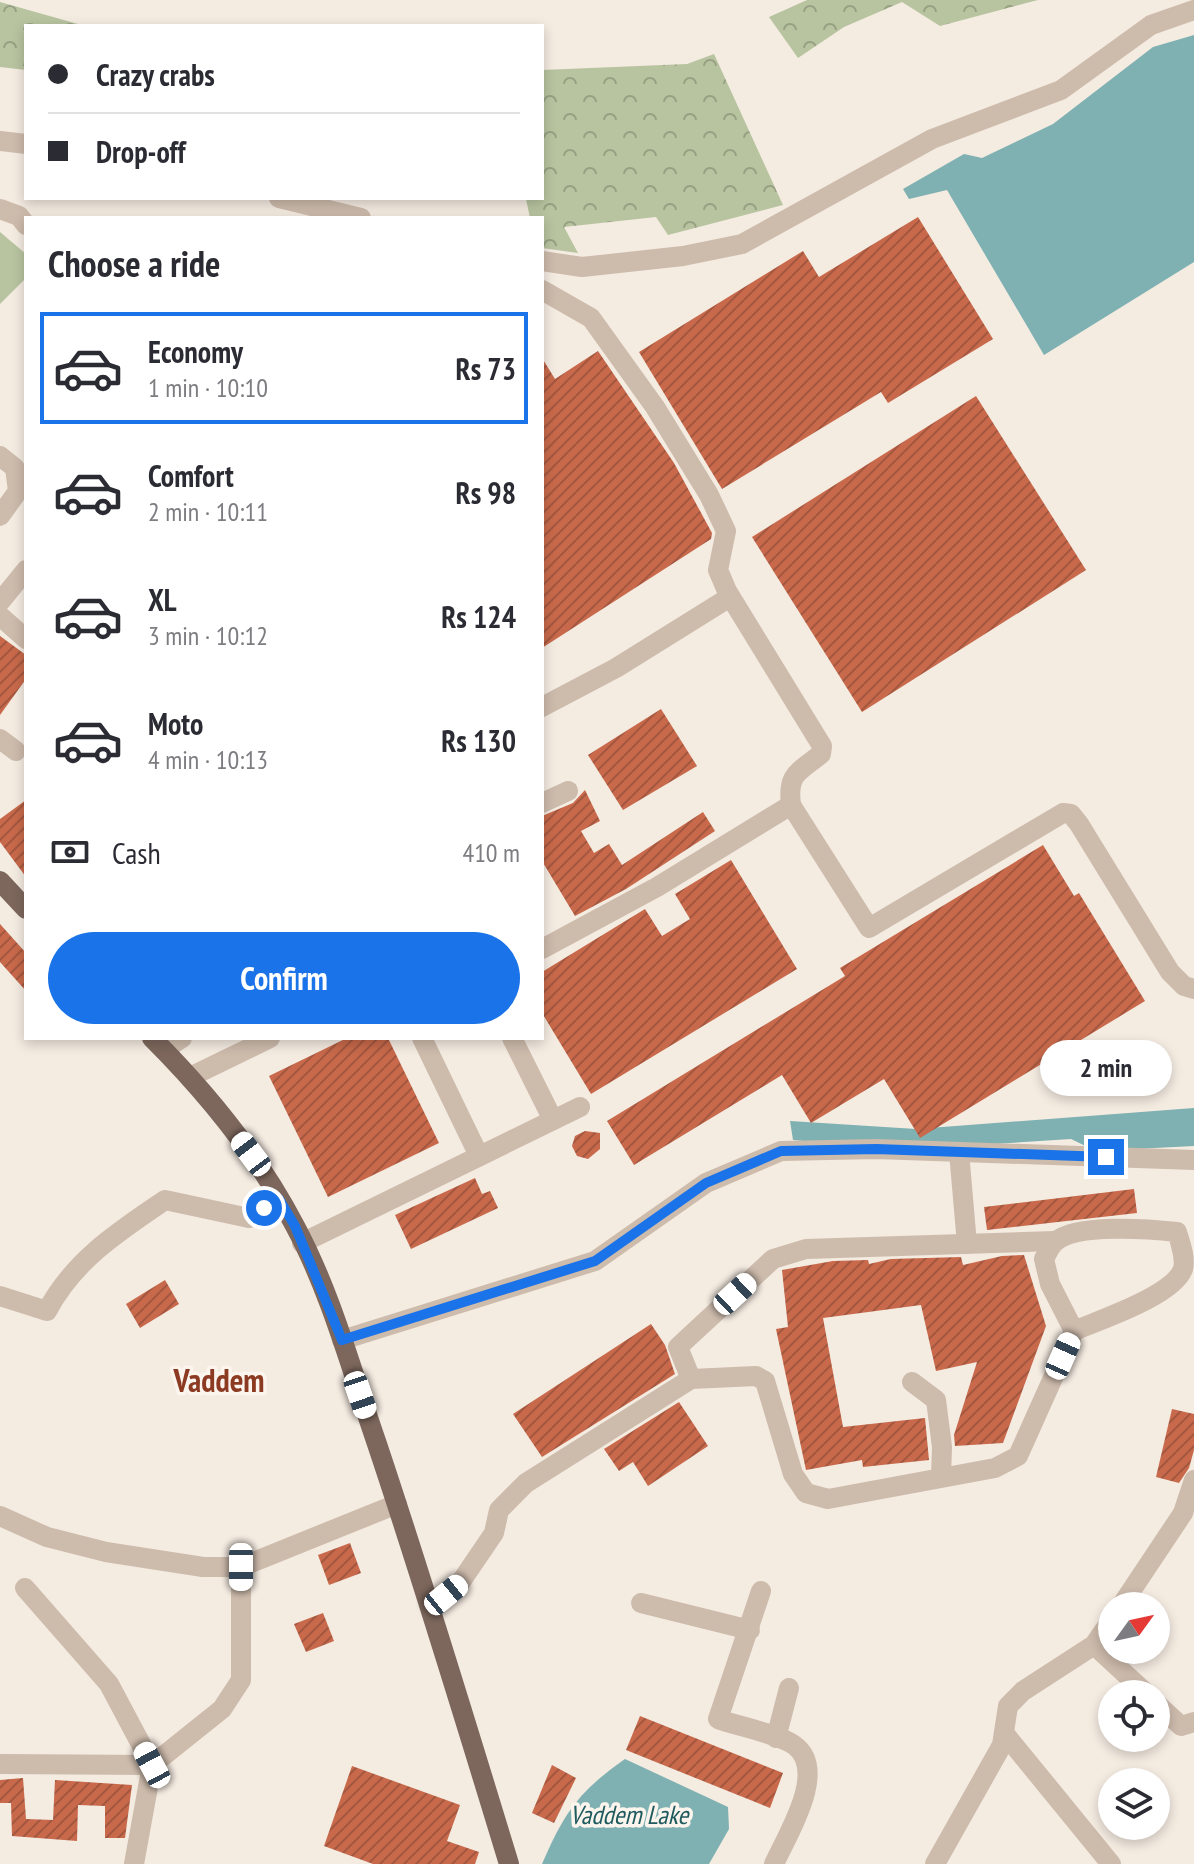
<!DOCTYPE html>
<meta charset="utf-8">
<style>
:root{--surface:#fff;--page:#f2f2f3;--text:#2b2b33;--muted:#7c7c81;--line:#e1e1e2;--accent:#1a73e8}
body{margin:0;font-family:"PT Sans Narrow",sans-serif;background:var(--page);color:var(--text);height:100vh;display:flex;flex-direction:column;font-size:30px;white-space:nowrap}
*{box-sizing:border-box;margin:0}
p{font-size:26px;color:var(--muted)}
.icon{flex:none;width:44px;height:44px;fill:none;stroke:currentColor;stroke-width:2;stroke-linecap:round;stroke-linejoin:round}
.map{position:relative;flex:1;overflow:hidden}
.drawer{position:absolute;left:24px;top:216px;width:520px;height:824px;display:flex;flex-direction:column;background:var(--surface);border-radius:0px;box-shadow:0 4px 12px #0003}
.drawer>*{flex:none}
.guide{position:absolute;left:24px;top:24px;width:520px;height:176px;border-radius:0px;box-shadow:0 4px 12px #0003;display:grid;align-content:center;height:176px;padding:0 24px;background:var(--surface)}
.needle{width:52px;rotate:57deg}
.controls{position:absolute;left:1098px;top:1592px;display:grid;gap:16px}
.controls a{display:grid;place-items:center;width:72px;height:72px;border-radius:50%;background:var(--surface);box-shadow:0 4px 12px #0003;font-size:40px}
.end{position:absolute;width:36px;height:36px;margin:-18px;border:10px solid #1a73e8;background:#fff;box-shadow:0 0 0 4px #fff}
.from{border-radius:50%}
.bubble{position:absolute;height:56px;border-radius:28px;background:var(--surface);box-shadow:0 4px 12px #0003;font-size:26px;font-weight:600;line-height:56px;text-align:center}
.car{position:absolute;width:24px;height:48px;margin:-24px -12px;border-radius:10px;box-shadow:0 0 6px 2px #0007;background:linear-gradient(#fff 24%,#345 0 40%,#fff 0 76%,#345 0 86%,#fff 0)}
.guide b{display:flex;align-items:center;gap:28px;height:76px;font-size:30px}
.guide b+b{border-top:2px solid var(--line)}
.guide i{width:20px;height:20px;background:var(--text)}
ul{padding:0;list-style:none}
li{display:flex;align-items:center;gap:24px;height:112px;margin:0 16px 12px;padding:0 8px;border:4px solid transparent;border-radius:0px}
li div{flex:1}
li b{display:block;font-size:30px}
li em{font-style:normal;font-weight:600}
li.selected{border-color:var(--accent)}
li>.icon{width:72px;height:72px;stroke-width:1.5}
h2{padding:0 24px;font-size:36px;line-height:96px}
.pay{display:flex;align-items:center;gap:20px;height:88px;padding:0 24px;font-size:30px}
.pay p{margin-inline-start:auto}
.cta{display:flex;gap:16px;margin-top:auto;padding:16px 24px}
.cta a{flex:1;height:92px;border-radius:48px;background:var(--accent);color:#fff;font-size:32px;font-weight:600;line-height:92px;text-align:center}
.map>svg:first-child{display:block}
</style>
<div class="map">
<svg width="1194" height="1864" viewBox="0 0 1194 1864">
<defs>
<pattern id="forest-crowns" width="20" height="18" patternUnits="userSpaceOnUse" patternTransform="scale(2)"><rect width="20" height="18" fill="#b8c4a0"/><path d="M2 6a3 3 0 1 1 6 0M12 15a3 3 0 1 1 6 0" fill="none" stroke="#97a083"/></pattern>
<pattern id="building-hatch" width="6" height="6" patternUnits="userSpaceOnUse" patternTransform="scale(2)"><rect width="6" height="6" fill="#c8694b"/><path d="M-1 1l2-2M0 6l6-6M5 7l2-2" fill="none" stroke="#a4573f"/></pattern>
</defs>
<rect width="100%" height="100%" fill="#f4ebe1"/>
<g fill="url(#forest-crowns)">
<path d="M 807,0 L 1038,0 L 940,26 L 902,2 L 844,27 L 798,58 L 769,17 Z"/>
<path d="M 0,2 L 85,26 L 26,26 L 26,70 L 0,67 Z"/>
<path d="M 714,54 L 783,205 L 668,235 L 656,217 L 564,227 L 578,253 L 542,248 L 542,218 L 530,218 L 526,199 L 522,198 L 542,198 L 542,70 L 687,64 Z"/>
</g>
<path fill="#b8c4a0" d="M 0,232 L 26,254 L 26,278 L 0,304 Z"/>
<g fill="#7fb0b2">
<path d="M 1194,35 L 1194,262 L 1044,355 L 947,190 L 909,199 L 903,189 L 964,154 L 982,158 L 1053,124 L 1153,47 Z"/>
<path d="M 1194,1108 L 1194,1146 L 1096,1151 L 1071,1139 L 900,1150 L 793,1140 L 790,1121 L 916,1129 Z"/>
<path d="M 625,1759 L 728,1807 L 729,1829 L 709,1864 L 542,1864 C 564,1813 579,1791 625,1759 Z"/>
</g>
<g fill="url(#building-hatch)">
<path d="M 918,217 L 993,339 L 888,403 L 881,392 L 722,489 L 639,352 L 803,251 L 819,277 Z"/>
<path d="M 598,351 L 674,463 L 712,533 L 711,539 L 542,648 L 542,358 L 555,379 Z"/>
<path d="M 976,396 L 1086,570 L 862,712 L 752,537 Z"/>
<path d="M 0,636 L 26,655 L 26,679 L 0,715 Z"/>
<path d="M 661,709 L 697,766 L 623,810 L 588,755 Z"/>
<path d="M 585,790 L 600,821 L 581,831 L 594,853 L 609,844 L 622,865 L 703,812 L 715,831 L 626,889 L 575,916 L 542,861 L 542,816 L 573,803 Z"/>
<path d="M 26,800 L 26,877 L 0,842 L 0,819 Z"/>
<path d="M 1043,845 L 1074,896 L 1079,893 L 1145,1001 L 920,1138 L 884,1079 L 811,1123 L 782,1075 L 634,1165 L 607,1121 L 845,976 L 840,968 Z"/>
<path d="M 731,860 L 797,969 L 591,1094 L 542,1013 L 542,972 L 645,909 L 662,936 L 690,919 L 675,894 Z"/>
<path d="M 0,924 L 26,953 L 26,991 L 0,962 Z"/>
<path d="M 347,1038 L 388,1038 L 439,1143 L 328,1197 L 269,1076 Z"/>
<path d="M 1117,1047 L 1136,1077 L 1121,1086 L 1102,1056 Z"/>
<path d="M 585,1131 L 600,1133 L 600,1149 L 588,1159 L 577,1156 L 572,1146 L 575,1136 Z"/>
<path d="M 475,1178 L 482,1194 L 490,1191 L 498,1208 L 411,1249 L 395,1215 Z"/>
<path d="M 1134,1189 L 1137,1213 L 987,1230 L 984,1207 Z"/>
<path d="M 1024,1255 L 1046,1326 L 1003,1443 L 955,1446 L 954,1435 L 977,1362 L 936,1371 L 921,1305 L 823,1318 L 843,1427 L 925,1418 L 929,1460 L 863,1467 L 862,1460 L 806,1470 L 776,1329 L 788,1327 L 782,1270 L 833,1261 L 868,1260 L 869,1264 L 891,1259 L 961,1257 L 963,1265 L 1002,1256 Z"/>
<path d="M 165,1280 L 179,1304 L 140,1328 L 126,1304 Z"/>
<path d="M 651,1324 L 665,1345 L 675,1374 L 542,1457 L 513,1414 Z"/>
<path d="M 679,1402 L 708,1446 L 648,1486 L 633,1462 L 619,1471 L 604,1449 Z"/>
<path d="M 1172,1409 L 1194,1414 L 1194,1450 L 1189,1468 L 1179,1483 L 1156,1477 Z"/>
<path d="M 350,1543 L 361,1573 L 329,1585 L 318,1555 Z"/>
<path d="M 323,1613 L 334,1641 L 306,1652 L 294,1624 Z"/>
<path d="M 640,1716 L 783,1773 L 770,1808 L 626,1750 Z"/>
<path d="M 552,1765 L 576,1778 L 554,1823 L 532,1813 Z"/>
<path d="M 352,1766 L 460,1805 L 447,1841 L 479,1852 L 475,1864 L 373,1864 L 324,1846 Z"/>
<path d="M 23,1778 L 26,1819 L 53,1820 L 55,1780 L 132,1785 L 125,1838 L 105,1838 L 105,1806 L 78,1805 L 77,1841 L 12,1836 L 11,1803 L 0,1803 L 0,1780 Z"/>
</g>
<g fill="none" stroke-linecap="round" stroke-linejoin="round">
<g stroke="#cdbbac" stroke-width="20">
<path d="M 0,141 L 26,144"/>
<path d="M 279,198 L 361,218"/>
<path d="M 0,209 L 19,216 L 26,225"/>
<path d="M 542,261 L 582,267 L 683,256 L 742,244 L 932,139 L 1061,90 L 1151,25 L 1194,10"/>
<path d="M 542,290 L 591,318 L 655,407 L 709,495 L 726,531 L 718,570 L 727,591 L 822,746 L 821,754 C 799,772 787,773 791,805"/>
<path d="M 0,456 L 15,468 L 18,491 L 0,516"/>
<path d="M 0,602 L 26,570"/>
<path d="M 0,616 L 26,639"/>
<path d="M 542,707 L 616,668 L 730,597"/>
<path d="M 0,739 L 16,751"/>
<path d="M 542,803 L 568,791"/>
<path d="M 542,949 L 657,887 L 791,805 L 869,928 L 1063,813 L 1071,814 L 1079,824 L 1170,972 L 1184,986 L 1194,989"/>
<path d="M 422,1038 L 479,1156"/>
<path d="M 512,1038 L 553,1120"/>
<path d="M 164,1050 L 182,1038"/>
<path d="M 190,1077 L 270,1038"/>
<path d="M 959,1152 L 967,1244"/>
<path d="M 302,1243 L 580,1107"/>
<path d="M 0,1296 L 47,1311 C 74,1260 118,1232 165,1200 L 249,1218 L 279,1199"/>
<path d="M 342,1340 L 595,1261 L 706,1183 L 781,1151 L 876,1149 L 1194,1160"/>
<path d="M 691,1379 L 678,1347 L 773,1259 L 806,1249 L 1055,1241"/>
<path d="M 912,1382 L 936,1400 L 942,1447 L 941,1477"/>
<path d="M 0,1516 L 47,1537 L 106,1552 L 203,1567 L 241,1567 L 397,1504"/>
<path d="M 25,1588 L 109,1684 L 152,1765 L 134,1864"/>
<path d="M 761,1591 L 718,1719 C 737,1726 779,1734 794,1745 C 829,1770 787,1835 774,1864"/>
<path d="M 641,1603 L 750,1630"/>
<path d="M 1121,1606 L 1183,1513 L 1194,1480"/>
<path d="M 431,1607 L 460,1583 L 494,1533 L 499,1510 L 526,1483 L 691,1379 L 756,1376 L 765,1381 L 793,1474 L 806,1493 L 828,1499 L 995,1468 L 1018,1456 L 1074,1331 C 1099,1320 1173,1296 1183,1269 C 1186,1258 1180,1242 1177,1232 C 1150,1229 1075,1223 1055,1242 C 1050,1246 1047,1254 1044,1259 L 1050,1284 L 1074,1331"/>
<path d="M 1094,1645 L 1147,1694"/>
<path d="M 1156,1703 L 1181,1726 L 1194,1722"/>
<path d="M 1004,1733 L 1111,1864"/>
<path d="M 776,1738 L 789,1688"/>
<path d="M 0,1764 L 152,1765 L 222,1709 L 241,1680 L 241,1567"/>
<path d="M 935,1864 L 1002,1745 L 1008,1706 L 1023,1691 L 1094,1645 L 1112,1619"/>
</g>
<g stroke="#7d675c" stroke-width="20">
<path d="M 0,881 L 26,909"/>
<path d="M 152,1038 C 208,1094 258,1155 295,1226 C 331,1293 351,1369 376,1441 C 423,1581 466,1723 509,1864"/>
</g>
</g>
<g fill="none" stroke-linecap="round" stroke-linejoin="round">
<path stroke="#1a73e8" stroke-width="10" d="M 264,1208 L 279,1199 L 295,1226 L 342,1340 L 595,1261 L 706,1183 L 781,1151 L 876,1149 L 1106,1157"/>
</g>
<g text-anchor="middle" stroke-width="7" stroke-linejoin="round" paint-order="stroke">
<g font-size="26" font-style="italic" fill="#1f5a5e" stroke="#fbf5ee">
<text x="629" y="1824">Vaddem Lake</text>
</g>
<g font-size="32" font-weight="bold" fill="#8c3b22" stroke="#fbf5ee">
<text x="219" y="1392">Vaddem</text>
</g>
</g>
</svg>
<div class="controls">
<a><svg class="needle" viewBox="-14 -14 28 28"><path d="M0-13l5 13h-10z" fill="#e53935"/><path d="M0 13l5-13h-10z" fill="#7c7c81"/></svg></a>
<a><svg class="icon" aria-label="locate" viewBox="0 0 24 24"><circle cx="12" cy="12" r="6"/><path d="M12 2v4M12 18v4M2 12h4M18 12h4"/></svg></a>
<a><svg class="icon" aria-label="layers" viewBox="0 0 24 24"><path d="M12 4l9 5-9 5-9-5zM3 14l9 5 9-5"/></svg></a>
</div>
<i class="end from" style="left:264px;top:1208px"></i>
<i class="end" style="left:1106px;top:1157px"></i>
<div class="bubble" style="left:1040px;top:1040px;width:132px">2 min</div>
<i class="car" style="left:251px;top:1154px;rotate:323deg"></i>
<i class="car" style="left:735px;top:1294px;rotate:47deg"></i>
<i class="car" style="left:1063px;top:1356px;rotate:24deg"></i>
<i class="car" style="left:360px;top:1395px;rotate:161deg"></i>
<i class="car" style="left:241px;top:1567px;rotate:180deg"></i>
<i class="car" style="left:446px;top:1595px;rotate:51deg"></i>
<i class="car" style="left:152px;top:1765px;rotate:332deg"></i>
<div class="guide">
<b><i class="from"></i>Crazy crabs</b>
<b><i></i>Drop-off</b>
</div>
<section class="drawer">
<h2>Choose a ride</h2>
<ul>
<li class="selected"><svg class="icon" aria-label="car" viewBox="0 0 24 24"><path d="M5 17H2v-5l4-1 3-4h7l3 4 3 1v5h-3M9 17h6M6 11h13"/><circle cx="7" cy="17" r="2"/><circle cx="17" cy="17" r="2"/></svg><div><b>Economy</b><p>1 min · 10:10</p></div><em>Rs 73</em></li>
<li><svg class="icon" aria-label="car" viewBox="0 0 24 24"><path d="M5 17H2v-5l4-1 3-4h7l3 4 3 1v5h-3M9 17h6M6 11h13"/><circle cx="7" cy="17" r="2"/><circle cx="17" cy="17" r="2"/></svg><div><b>Comfort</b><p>2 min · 10:11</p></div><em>Rs 98</em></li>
<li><svg class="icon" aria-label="car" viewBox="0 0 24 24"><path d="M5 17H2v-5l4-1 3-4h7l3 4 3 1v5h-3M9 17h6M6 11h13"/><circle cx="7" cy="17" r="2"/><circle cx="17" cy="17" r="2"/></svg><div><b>XL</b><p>3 min · 10:12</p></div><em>Rs 124</em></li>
<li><svg class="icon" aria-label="car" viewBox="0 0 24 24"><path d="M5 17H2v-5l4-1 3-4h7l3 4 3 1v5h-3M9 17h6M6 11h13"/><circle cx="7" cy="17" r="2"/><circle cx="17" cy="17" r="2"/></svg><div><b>Moto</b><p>4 min · 10:13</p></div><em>Rs 130</em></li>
</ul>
<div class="pay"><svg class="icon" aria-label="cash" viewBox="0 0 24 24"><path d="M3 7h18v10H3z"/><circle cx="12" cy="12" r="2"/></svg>Cash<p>410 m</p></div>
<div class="cta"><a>Confirm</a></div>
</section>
</div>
